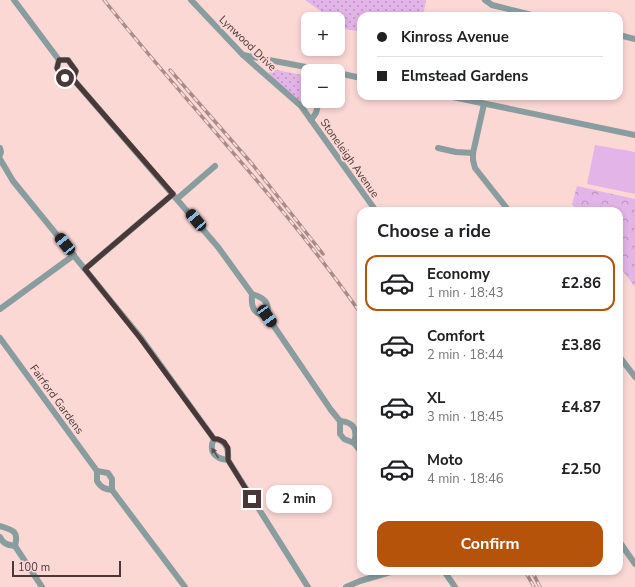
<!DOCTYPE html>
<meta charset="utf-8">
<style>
:root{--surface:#fff;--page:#f6f6f6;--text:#202124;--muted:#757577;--line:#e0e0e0;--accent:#b45309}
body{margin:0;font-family:"Nunito Sans",sans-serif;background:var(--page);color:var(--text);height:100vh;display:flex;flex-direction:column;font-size:15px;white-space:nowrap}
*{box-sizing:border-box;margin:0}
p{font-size:13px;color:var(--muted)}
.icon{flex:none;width:22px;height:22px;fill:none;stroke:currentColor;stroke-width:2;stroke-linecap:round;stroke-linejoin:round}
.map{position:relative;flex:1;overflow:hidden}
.details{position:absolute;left:357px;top:207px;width:266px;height:368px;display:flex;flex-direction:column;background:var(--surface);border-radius:12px;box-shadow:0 2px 6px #0003}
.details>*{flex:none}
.banner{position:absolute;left:357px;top:12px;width:266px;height:88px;border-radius:12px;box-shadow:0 2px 6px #0003;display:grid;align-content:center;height:88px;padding:0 20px;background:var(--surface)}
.fabs{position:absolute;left:301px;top:12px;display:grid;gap:8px}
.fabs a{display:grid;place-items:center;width:44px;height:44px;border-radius:8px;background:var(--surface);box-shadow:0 2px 6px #0003;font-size:20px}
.scale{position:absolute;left:12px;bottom:10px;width:109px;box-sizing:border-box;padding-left:4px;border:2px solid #493837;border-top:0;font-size:11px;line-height:14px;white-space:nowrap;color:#493837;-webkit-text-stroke:3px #fcd8d5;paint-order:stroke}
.end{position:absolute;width:18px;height:18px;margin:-9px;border:5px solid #493837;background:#fff;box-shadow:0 0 0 2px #fff}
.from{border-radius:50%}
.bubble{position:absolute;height:28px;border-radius:12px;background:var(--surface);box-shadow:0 2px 6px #0003;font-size:13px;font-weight:700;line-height:28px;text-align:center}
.car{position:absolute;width:12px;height:24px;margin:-12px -6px;border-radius:5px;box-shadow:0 0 3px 1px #0007;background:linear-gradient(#222 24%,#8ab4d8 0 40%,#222 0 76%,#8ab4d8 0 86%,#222 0)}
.banner b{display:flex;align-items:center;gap:14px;height:38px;font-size:15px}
.banner b+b{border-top:1px solid var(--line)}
.banner i{width:10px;height:10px;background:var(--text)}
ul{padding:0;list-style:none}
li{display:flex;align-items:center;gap:12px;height:56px;margin:0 8px 6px;padding:0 12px;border:2px solid transparent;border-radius:12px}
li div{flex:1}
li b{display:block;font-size:15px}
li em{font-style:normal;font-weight:700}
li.selected{border-color:var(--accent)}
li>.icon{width:36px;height:36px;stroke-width:1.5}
h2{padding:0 20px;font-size:18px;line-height:48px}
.primary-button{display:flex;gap:8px;margin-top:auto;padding:8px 20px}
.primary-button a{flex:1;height:46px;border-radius:12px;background:var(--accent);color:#fff;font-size:16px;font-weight:700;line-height:46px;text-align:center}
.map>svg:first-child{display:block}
</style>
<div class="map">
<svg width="635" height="587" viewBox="0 0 635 587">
<defs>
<pattern id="grass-dots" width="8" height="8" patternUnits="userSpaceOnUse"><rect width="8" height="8" fill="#e3b4e7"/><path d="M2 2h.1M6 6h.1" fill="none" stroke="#ba93bc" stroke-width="1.8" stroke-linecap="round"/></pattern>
<pattern id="park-crowns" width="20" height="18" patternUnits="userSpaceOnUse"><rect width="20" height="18" fill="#e3b4e7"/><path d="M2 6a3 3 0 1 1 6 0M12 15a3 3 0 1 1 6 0" fill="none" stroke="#ba93bc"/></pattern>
</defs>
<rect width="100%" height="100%" fill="#fcd8d5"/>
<g fill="url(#grass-dots)">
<path d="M 305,0 L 426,0 L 423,16 L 361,16 L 361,32 L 346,29 L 338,23 L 338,19 L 332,19 Z"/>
<path d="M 271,69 L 308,76 L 308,101 L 312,101 L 311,104 L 308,107 L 304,106 L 272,77 L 269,73 L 269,70 Z"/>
</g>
<path fill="url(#park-crowns)" d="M 577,186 L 635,199 L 635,287 L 619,266 L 619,211 L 577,211 L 572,204 Z"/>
<path fill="#e3b4e7" d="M 595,145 L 635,152 L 635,194 L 587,184 Z"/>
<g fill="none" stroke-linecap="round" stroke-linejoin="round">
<g stroke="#899d9f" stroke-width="6">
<path d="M 14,0 L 59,60"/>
<path d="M 191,0 L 243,55 L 301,106 L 376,211"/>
<path d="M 485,0 L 492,5 L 536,16"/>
<path d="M 619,35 L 635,39"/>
<path d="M 243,55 L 327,71"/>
<path d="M 59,60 L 57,68 L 60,74 L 65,78 L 73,79 L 218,247 L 252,294 C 251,307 253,314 267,316 L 331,410 L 340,421 C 354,422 358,430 354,443"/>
<path d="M 59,60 L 68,60 L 76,71 L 73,79"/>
<path d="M 338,73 L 361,78"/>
<path d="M 448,96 L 635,135"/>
<path d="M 484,104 L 473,153 L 473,160 L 475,168 L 509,211"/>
<path d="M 311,120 L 316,113 L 319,101"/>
<path d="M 0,148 L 1,152 L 0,155"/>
<path d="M 438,148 L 456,152 L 473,153"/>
<path d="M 0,159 L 13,181 L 141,338 L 214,439 C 226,440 229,449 228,460 L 308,587"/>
<path d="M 178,198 L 215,166"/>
<path d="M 85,269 L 173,194"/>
<path d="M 252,294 C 265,298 270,303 267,316"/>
<path d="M 0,309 L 74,255"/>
<path d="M 0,338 L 97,471 L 97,481 C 101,488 105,489 112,490"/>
<path d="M 619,356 L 635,377"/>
<path d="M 340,421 L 340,434 L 344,439 L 354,443 L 361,452"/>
<path d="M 214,439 C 208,451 215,459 228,460"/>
<path d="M 97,471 L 108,473 L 112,479 L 112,490 L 185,587"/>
<path d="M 0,526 C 13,530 19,531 15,546"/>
<path d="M 0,537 C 3,544 8,545 15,546 L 42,587"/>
<path d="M 619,541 L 635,564"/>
<path d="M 444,571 L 455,587"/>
<path d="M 346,587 L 360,581 L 394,571"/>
</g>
<g stroke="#a88c8a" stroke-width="3.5">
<g id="rail">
<path d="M 104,0 C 188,106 284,203 361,314"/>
<path d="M 170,70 L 253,165 L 323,254"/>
<path d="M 525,571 L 534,587"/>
<path d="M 532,571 L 540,587"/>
</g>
</g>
<use href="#rail" stroke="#fcd8d5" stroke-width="2" stroke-dasharray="6" stroke-linecap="butt"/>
</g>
<defs><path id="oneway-solid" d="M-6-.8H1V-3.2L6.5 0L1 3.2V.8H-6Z"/></defs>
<use fill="#595151" href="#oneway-solid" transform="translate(215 453) rotate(-124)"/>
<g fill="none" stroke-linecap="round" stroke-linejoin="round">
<path stroke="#493837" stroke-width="5" d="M 65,78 L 60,74 L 57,68 L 59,60 L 68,60 L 76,71 L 73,79 L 173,194 L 85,269 L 140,338 L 214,439 L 218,439 L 224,442 L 228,448 L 228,460 L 252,499"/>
</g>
<g text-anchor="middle" stroke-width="4" stroke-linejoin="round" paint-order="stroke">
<g font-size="11" fill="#493837" stroke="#fcd8d5">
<text transform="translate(248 43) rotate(44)" y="4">Lynwood Drive</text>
<text transform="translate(350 158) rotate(55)" y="4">Stoneleigh Avenue</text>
<text transform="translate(57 399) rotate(54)" y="4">Fairford Gardens</text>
</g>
</g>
</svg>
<div class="fabs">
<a>+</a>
<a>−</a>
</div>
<div class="scale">100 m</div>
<i class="end from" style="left:65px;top:78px"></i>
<i class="end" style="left:252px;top:499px"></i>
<div class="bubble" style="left:266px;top:485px;width:66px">2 min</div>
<i class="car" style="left:196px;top:220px;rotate:320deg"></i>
<i class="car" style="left:65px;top:244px;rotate:321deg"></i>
<i class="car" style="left:267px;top:316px;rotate:145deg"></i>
<div class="banner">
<b><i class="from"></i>Kinross Avenue</b>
<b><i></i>Elmstead Gardens</b>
</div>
<section class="details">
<h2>Choose a ride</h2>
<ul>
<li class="selected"><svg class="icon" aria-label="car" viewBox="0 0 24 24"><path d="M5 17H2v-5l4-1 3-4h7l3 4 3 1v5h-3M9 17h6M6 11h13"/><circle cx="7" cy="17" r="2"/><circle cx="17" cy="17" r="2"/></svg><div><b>Economy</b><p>1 min · 18:43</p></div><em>£2.86</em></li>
<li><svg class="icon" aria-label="car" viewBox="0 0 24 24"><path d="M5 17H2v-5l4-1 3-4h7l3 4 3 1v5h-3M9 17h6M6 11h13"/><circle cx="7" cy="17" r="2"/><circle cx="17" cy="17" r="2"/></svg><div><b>Comfort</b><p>2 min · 18:44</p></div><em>£3.86</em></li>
<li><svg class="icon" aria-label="car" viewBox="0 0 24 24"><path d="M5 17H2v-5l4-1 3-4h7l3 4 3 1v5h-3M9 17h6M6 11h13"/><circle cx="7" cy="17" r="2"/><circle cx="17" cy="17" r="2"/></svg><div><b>XL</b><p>3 min · 18:45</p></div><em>£4.87</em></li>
<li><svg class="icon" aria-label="car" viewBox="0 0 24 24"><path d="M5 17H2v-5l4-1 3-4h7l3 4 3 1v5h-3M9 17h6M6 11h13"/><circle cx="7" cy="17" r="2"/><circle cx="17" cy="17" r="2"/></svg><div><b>Moto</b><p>4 min · 18:46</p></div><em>£2.50</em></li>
</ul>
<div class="primary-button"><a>Confirm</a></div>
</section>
</div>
